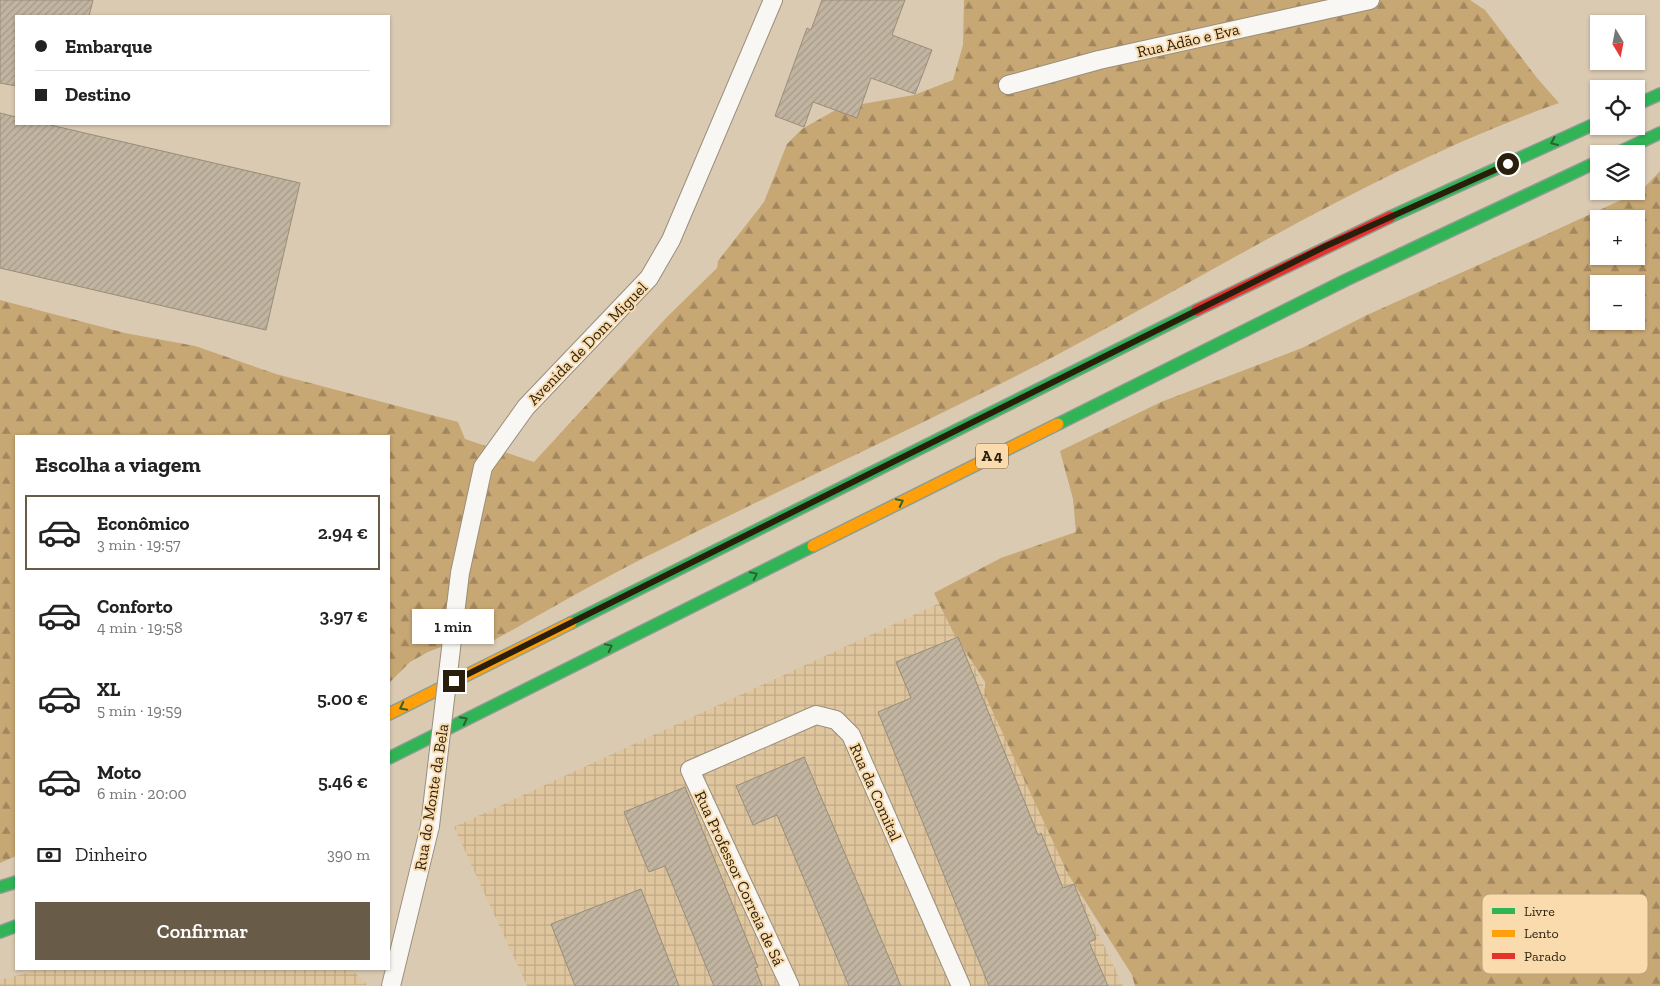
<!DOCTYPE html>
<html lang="pt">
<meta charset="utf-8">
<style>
:root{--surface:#fff;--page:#f6f6f6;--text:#222;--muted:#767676;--line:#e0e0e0;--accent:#685b47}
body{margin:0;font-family:"Zilla Slab",serif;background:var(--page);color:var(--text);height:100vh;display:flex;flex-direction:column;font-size:19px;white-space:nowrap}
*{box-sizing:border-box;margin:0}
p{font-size:16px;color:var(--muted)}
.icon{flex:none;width:28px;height:28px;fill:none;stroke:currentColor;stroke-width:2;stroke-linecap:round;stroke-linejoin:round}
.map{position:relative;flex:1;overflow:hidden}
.details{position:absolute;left:15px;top:435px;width:375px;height:535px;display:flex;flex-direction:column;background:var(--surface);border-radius:0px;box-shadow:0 1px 4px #0004}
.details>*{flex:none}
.banner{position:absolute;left:15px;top:15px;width:375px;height:110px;border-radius:0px;box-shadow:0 1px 4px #0004;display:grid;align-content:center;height:110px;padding:0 20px;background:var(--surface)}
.needle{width:32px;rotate:170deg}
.tools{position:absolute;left:1590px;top:15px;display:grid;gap:10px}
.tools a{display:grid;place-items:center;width:55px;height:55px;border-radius:0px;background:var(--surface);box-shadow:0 1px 4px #0004;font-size:25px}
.end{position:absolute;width:22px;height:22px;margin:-11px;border:6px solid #2a1f0d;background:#fff;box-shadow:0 0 0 2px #fff}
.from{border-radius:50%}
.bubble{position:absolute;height:35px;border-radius:0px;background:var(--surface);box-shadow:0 1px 4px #0004;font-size:16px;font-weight:600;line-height:35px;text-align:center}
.banner b{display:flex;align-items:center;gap:18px;height:48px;font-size:19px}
.banner b+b{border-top:1px solid var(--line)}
.banner i{width:12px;height:12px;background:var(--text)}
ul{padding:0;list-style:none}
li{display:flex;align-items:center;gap:15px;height:75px;margin:0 10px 8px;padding:0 10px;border:2px solid transparent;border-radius:0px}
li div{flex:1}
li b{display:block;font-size:19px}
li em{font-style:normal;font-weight:600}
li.selected{border-color:var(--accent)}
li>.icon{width:45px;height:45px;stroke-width:1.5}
h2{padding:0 20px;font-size:22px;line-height:60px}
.pay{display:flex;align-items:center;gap:12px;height:55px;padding:0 20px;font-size:19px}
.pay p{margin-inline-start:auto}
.primary-button{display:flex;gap:10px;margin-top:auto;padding:10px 20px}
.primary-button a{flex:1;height:58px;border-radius:0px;background:var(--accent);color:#fff;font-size:20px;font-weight:600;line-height:58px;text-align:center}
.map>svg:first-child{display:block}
</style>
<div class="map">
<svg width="1660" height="986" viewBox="0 0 1660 986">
<defs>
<pattern id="industrial-grid" width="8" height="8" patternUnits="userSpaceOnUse" patternTransform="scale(1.25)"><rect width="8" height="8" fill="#e0c69e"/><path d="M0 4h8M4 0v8" fill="none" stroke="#c0aa87"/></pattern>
<pattern id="forest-firs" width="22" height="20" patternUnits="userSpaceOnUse" patternTransform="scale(1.25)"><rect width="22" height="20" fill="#c7a774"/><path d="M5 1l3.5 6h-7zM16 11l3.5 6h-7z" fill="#a2875e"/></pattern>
<pattern id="building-hatch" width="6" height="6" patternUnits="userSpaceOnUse" patternTransform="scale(1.25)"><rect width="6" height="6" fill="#c1b4a0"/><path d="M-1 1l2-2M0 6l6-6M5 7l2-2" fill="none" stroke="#a69a89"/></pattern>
</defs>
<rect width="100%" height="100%" fill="#dacab2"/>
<g fill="url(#industrial-grid)">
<path d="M 944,601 L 1123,986 L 527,986 L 454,827 Z"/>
<path d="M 41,969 L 351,969 L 367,985 L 0,986 L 0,980 Z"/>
</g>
<g fill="url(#forest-firs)" fill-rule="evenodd">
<path d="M 964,0 L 1470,0 L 1485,10 L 1537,78 L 1559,103 C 1381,166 1219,269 1053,357 C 925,424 793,483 664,548 C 604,577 547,611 489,643 L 461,639 L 428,652 L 410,662 L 389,683 L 389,436 L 16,436 L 16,856 L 0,863 L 0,300 L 125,333 L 195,346 L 276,374 L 458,422 L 465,439 L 534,462 L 667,317 L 717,268 L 718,261 L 764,202 L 787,144 L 802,129 L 839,108 L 914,95 L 953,80 L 963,45 Z"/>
<path d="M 1660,171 L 1660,986 L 1135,986 L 1132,975 L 1068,874 L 985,695 L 985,682 L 953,632 L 934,593 L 1001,558 L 1076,532 L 1073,499 L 1060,451 L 1161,402 L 1302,348 L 1367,315 L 1534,240 L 1641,191 ZM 1599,219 L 1636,219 L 1636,256 L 1599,256 ZM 1599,284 L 1636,284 L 1636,321 L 1599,321 Z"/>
</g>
<g fill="url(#building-hatch)" stroke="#998d7a">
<path d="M 0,0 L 93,0 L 89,16 L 16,16 L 16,86 L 0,83 Z"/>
<path d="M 822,0 L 905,0 L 892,35 L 932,50 L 915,94 L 871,78 L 857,118 L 813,102 L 804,127 L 775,116 L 807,28 L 811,30 Z"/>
<path d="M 0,113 L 16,117 L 16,124 L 46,124 L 300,183 L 266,330 L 0,268 Z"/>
<path d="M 958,637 L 1038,835 L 1041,833 L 1063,888 L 1074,884 L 1096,939 L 1089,942 L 1108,986 L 989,986 L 878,712 L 911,698 L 896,662 Z"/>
<path d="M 804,757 L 901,986 L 849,986 L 777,815 L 753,825 L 736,786 Z"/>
<path d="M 685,787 L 758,967 L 755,968 L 762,986 L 714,986 L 665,866 L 649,872 L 624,812 Z"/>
<path d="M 641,889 L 679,986 L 575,986 L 551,924 Z"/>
</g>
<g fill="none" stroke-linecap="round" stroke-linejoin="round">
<g stroke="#9a8e7b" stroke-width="20">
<g id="street">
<path d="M 1008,85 L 1099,60 L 1370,0"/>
<path d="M 456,606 L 460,573 L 483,467 L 526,407 L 649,278 L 671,240 L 773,0"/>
<path d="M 391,986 L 430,826"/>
<path d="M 790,986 L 690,770 L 816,715 L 836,720 L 851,735 L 961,986"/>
</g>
</g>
<g stroke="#8d9d92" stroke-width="14">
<g id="fast">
<path d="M 1636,105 L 1660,94"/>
<path d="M 1615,154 L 1660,133"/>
<path d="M 1390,217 L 1599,122"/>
<path d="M 1058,424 L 1346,280 L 1599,161"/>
<path d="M 571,623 L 1197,310"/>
<path d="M 389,758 L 813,546"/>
<path d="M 0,887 L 16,882"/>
<path d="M 0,932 L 16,926"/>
</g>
</g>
<g stroke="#8d9d92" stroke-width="14">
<g id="slow">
<path d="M 813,546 L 1058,424"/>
<path d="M 389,714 L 571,623"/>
</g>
</g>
<g stroke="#8d9d92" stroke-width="14">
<path id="jam" d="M 1197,310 L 1390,217"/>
</g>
<use href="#street" stroke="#f9f7f3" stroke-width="18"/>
<use href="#fast" stroke="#30b455" stroke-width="11"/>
<use href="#slow" stroke="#ff9f0a" stroke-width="11"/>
<use href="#jam" stroke="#e5322d" stroke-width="11"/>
<g stroke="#9a8e7b" stroke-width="20" stroke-linecap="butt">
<path id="street-bridge" d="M 430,826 L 456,606"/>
</g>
<use href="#street-bridge" stroke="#f9f7f3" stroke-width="18"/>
</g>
<defs><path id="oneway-chevron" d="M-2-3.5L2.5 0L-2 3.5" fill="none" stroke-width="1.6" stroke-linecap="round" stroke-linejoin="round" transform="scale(1.25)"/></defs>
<g stroke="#2d622d">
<use href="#oneway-chevron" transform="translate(1554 142) rotate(156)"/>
<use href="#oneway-chevron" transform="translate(900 502) rotate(-26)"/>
<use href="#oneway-chevron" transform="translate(754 575) rotate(-26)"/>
<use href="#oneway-chevron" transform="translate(609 647) rotate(-26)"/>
<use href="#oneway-chevron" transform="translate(403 707) rotate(153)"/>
<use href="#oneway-chevron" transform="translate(464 720) rotate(-27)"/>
</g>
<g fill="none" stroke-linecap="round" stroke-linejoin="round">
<path stroke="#2a1f0d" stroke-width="6" d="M 454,681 L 1326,246 L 1508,164"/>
</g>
<g text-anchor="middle" stroke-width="4" stroke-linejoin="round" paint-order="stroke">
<rect fill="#f9dbad" stroke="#68573d" stroke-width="1" x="976" y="443.5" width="32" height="25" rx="4"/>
<g font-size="15" font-weight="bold" fill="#2a1f0d">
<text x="992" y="461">A 4</text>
</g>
<g font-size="16" fill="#2a1f0d" stroke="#f9dbad">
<text transform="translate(1188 40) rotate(-13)" y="6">Rua Adão e Eva</text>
<text transform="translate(587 343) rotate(-46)" y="6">Avenida de Dom Miguel</text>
<text transform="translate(876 792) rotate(66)" y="6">Rua da Comital</text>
<text transform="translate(431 797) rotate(-81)" y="6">Rua do Monte da Bela</text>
<text transform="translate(740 878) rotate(65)" y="6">Rua Professor Correia de Sá</text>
</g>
</g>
<rect x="1482" y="894" width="166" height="80" rx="8" fill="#f9dbad" stroke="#bba37d" stroke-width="1"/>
<rect x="1492" y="908" width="23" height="6" fill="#30b455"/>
<rect x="1492" y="930" width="23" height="7" fill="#ff9f0a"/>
<rect x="1492" y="953" width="23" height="6" fill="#e5322d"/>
<g font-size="14" fill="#2a1f0d">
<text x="1524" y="916">Livre</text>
<text x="1524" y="938">Lento</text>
<text x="1524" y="961">Parado</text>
</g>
</svg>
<div class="tools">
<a><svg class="needle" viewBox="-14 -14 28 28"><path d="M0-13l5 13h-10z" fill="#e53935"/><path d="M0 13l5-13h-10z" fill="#767676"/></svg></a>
<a><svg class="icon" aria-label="locate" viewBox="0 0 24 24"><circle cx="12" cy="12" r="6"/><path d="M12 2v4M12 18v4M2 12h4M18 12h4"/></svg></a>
<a><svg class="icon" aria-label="layers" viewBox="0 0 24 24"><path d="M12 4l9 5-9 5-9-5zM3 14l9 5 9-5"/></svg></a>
<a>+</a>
<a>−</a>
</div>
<i class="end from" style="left:1508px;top:164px"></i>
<i class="end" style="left:454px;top:681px"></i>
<div class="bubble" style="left:412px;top:609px;width:82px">1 min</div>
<div class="banner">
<b><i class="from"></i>Embarque</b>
<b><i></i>Destino</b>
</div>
<section class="details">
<h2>Escolha a viagem</h2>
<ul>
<li class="selected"><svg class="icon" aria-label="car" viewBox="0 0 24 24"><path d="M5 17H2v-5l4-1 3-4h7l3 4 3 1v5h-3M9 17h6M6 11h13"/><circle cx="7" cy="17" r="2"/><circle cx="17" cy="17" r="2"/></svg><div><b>Econômico</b><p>3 min · 19:57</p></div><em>2.94 €</em></li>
<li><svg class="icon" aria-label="car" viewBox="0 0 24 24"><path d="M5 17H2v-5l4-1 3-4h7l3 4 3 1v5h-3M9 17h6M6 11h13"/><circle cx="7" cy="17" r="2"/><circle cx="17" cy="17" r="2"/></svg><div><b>Conforto</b><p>4 min · 19:58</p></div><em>3.97 €</em></li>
<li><svg class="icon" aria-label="car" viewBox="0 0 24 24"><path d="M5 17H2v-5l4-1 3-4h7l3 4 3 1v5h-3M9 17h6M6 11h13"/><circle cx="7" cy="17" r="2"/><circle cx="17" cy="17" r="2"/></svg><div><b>XL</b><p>5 min · 19:59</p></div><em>5.00 €</em></li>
<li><svg class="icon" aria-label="car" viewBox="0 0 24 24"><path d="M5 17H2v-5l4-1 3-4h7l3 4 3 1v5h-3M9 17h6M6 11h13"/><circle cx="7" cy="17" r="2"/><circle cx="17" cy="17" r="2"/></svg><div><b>Moto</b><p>6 min · 20:00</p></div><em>5.46 €</em></li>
</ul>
<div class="pay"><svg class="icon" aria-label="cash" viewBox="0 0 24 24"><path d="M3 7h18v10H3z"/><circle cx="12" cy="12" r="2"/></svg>Dinheiro<p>390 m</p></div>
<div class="primary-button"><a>Confirmar</a></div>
</section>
</div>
